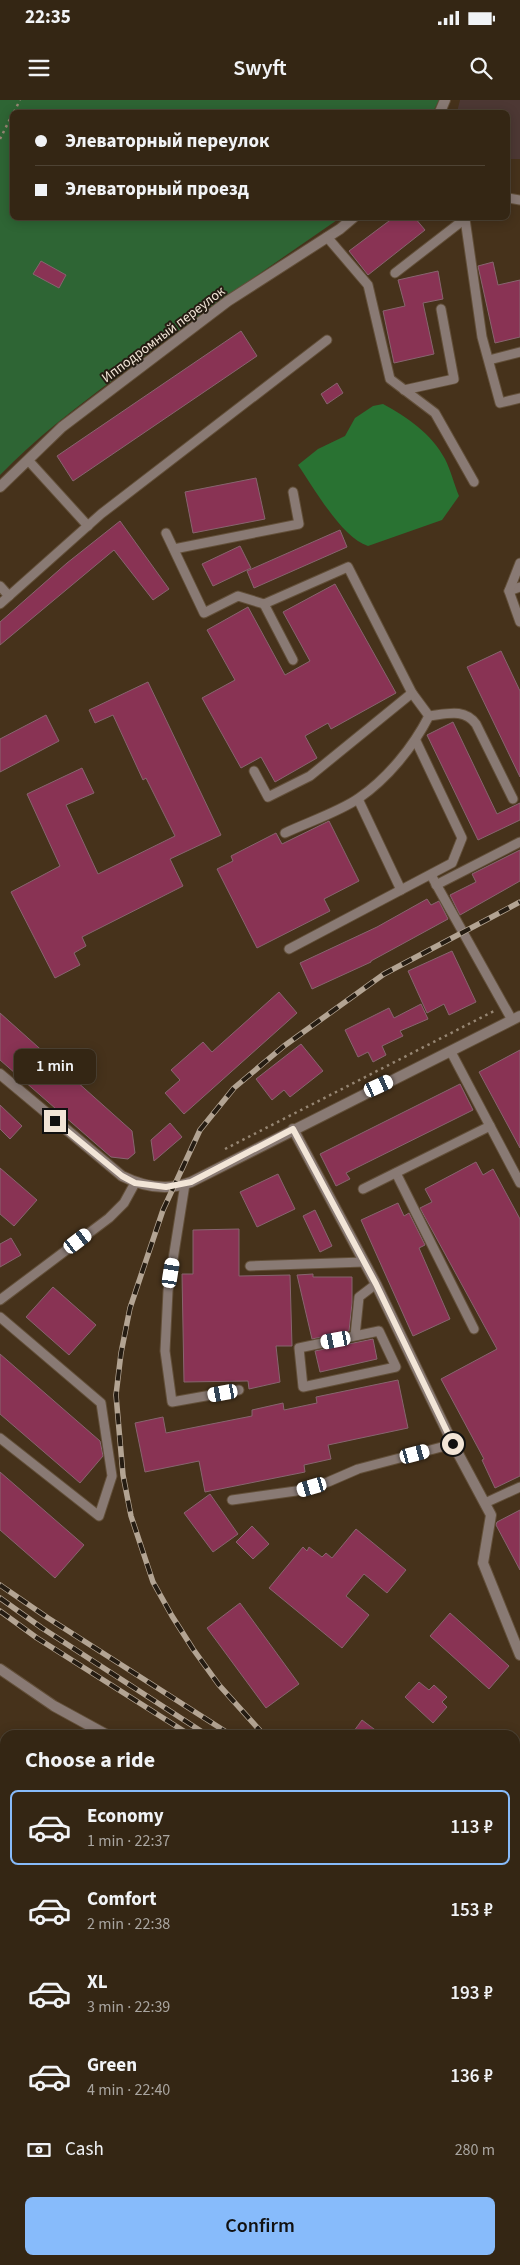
<!DOCTYPE html>
<meta charset="utf-8">
<style>
:root{--surface:#342614;--page:#3c2e1d;--text:#f1f3f6;--muted:#a9a5a0;--line:#4e4334;--accent:#87bbfb}
body{margin:0;font-family:"Source Sans 3",sans-serif;background:var(--page);color:var(--text);height:100vh;display:flex;flex-direction:column;font-size:19px;white-space:nowrap}
*{box-sizing:border-box;margin:0}
p{font-size:16px;color:var(--muted)}
.icon{flex:none;width:28px;height:28px;fill:none;stroke:currentColor;stroke-width:2;stroke-linecap:round;stroke-linejoin:round}
.map{position:relative;flex:1;overflow:hidden}
.drawer{position:absolute;left:0px;top:1630px;width:520px;height:535px;display:flex;flex-direction:column;background:var(--surface);border-radius:15px 15px 0 0;box-shadow:0 2px 12px #0003,0 0 0 1px var(--line)}
.drawer>*{flex:none}
.top-card{position:absolute;left:10px;top:10px;width:500px;height:110px;border-radius:8px;box-shadow:0 2px 12px #0003,0 0 0 1px var(--line);display:grid;align-content:center;height:110px;padding:0 25px;background:var(--surface)}
.end{position:absolute;width:22px;height:22px;margin:-11px;border:6px solid #f2e5d7;background:#111;box-shadow:0 0 0 2px #111}
.from{border-radius:50%}
.bubble{position:absolute;height:35px;border-radius:8px;background:var(--surface);box-shadow:0 2px 12px #0003,0 0 0 1px var(--line);font-size:16px;font-weight:600;line-height:35px;text-align:center}
.car{position:absolute;width:15px;height:30px;margin:-15px -8px;border-radius:6px;box-shadow:0 0 4px 1px #0007;background:linear-gradient(#fff 24%,#345 0 40%,#fff 0 76%,#345 0 86%,#fff 0)}
.top-card b{display:flex;align-items:center;gap:18px;height:48px;font-size:19px}
.top-card b+b{border-top:1px solid var(--line)}
.top-card i{width:12px;height:12px;background:var(--text)}
ul{padding:0;list-style:none}
li{display:flex;align-items:center;gap:15px;height:75px;margin:0 10px 8px;padding:0 15px;border:2px solid transparent;border-radius:8px}
li div{flex:1}
li b{display:block;font-size:19px}
li em{font-style:normal;font-weight:600}
li.on{border-color:var(--accent)}
li>.icon{width:45px;height:45px;stroke-width:1.5}
h2{padding:0 25px;font-size:22px;line-height:60px}
.pay{display:flex;align-items:center;gap:12px;height:55px;padding:0 25px;font-size:19px}
.pay p{margin-inline-start:auto}
.button{display:flex;gap:10px;margin-top:auto;padding:10px 25px}
.button a{flex:1;height:58px;border-radius:8px;background:var(--accent);color:#111;font-size:20px;font-weight:600;line-height:58px;text-align:center}
.status{display:flex;justify-content:space-between;align-items:center;height:35px;padding:0 25px;background:var(--surface);direction:ltr}
.status svg{height:14px;fill:currentColor}
header{display:flex;justify-content:space-between;align-items:center;height:65px;padding:0 25px;background:var(--surface);font-size:22px;font-weight:600}
.map>svg:first-child{display:block}
</style>
<div class="status"><b>22:35</b><svg viewBox="0 0 49 12"><path d="M0 12V9h3v3zM5 12V6h3v6zM10 12V3h3v9zM15 12V0h3v12zM26 1h20v11H26zM47 4h2v5h-2z"/></svg></div>
<header><svg class="icon" aria-label="menu" viewBox="0 0 24 24"><path d="M4 6h16M4 12h16M4 18h16"/></svg>Swyft<svg class="icon" aria-label="search" viewBox="0 0 24 24"><circle cx="10" cy="10" r="6"/><path d="M15 15l6 6"/></svg></header>
<div class="map">
<svg width="520" height="2165" viewBox="0 0 520 2165">
<rect width="100%" height="100%" fill="#46321b"/>
<path fill="#4d3834" d="M 460,0 L 520,0 L 520,59 L 508,59 L 508,12 L 457,12 Z"/>
<g fill="#4d3838">
<path d="M 0,1681 L 5,1686 L 5,2160 L 493,2160 L 489,2165 L 0,2165 Z"/>
<path d="M 515,1987 L 520,2001 L 520,2165 L 505,2165 L 502,2160 L 515,2160 Z"/>
</g>
<path fill="#2e6534" d="M 0,0 L 439,0 L 433,12 L 12,12 L 12,118 L 340,118 C 265,170 189,221 117,277 C 76,307 35,339 0,375 Z"/>
<path fill="#297232" d="M 383,304 C 407,317 432,334 445,359 C 451,371 454,384 459,396 L 442,420 L 368,446 C 342,438 314,388 298,365 L 318,349 L 345,336 L 355,318 L 373,306 Z"/>
<g fill="#893354" stroke="#87656f">
<path d="M 393,118 L 415,118 L 425,130 L 368,175 L 349,151 Z"/>
<path d="M 41,161 L 66,175 L 59,188 L 33,174 Z"/>
<path d="M 493,162 L 498,185 L 520,180 L 520,237 L 495,243 L 478,166 Z"/>
<path d="M 438,171 L 443,199 L 423,203 L 434,254 L 394,263 L 383,211 L 405,206 L 398,180 Z"/>
<path d="M 241,231 L 257,256 L 73,381 L 57,356 Z"/>
<path d="M 337,283 L 343,293 L 327,304 L 321,294 Z"/>
<path d="M 256,378 L 265,419 L 193,433 L 185,392 Z"/>
<path d="M 120,421 L 169,489 L 153,500 L 114,450 L 0,545 L 0,522 L 67,463 Z"/>
<path d="M 340,430 L 347,447 L 254,488 L 247,471 Z"/>
<path d="M 240,446 L 251,468 L 213,486 L 202,464 Z"/>
<path d="M 335,484 L 396,593 L 331,629 L 328,623 L 305,636 L 317,658 L 275,682 L 261,657 L 241,668 L 202,598 L 235,580 L 207,530 L 248,507 L 285,575 L 310,561 L 283,512 Z"/>
<path d="M 501,551 L 520,591 L 520,677 L 467,567 Z"/>
<path d="M 148,582 L 221,735 L 170,759 L 183,786 L 82,837 L 86,846 L 74,853 L 80,865 L 55,878 L 11,792 L 60,766 L 27,694 L 82,668 L 94,693 L 66,705 L 98,774 L 175,736 L 146,678 L 143,680 L 113,615 L 95,623 L 89,610 Z"/>
<path d="M 46,615 L 59,641 L 0,672 L 0,639 Z"/>
<path d="M 453,622 L 497,714 L 520,703 L 520,720 L 478,740 L 427,635 Z"/>
<path d="M 329,721 L 359,781 L 324,799 L 330,811 L 257,848 L 217,769 L 233,761 L 231,756 L 276,733 L 282,744 Z"/>
<path d="M 520,750 L 520,781 L 460,815 L 450,795 L 476,782 L 472,774 Z"/>
<path d="M 427,799 L 431,805 L 439,801 L 448,819 L 371,861 L 371,862 L 312,889 L 300,863 L 377,827 Z"/>
<path d="M 452,851 L 476,902 L 449,915 L 444,904 L 427,913 L 408,871 Z"/>
<path d="M 279,892 L 297,913 L 184,1014 L 165,993 L 180,980 L 171,970 L 203,942 L 212,952 Z"/>
<path d="M 421,904 L 428,919 L 400,931 L 403,936 L 382,946 L 386,955 L 373,962 L 368,952 L 358,957 L 345,930 L 389,908 L 394,918 Z"/>
<path d="M 0,913 L 132,1031 L 135,1053 L 128,1059 L 111,1057 L 0,960 Z"/>
<path d="M 301,944 L 323,971 L 290,997 L 284,990 L 272,1000 L 256,979 Z"/>
<path d="M 520,950 L 520,1048 L 479,972 Z"/>
<path d="M 460,984 L 473,1010 L 346,1073 L 350,1079 L 336,1086 L 320,1054 Z"/>
<path d="M 0,1005 L 22,1026 L 10,1039 L 0,1029 Z"/>
<path d="M 170,1023 L 182,1037 L 154,1061 L 151,1040 Z"/>
<path d="M 476,1062 L 483,1075 L 493,1069 L 520,1119 L 520,1376 L 495,1388 L 482,1360 L 484,1359 L 441,1279 L 497,1249 L 420,1108 L 432,1102 L 425,1089 Z"/>
<path d="M 0,1068 L 37,1100 L 14,1126 L 0,1114 Z"/>
<path d="M 278,1074 L 295,1109 L 257,1127 L 240,1092 Z"/>
<path d="M 398,1103 L 404,1116 L 409,1113 L 425,1145 L 419,1148 L 450,1219 L 413,1236 L 361,1120 Z"/>
<path d="M 315,1110 L 332,1146 L 320,1152 L 303,1116 Z"/>
<path d="M 239,1129 L 239,1176 L 290,1175 L 292,1246 L 276,1246 L 280,1282 L 249,1289 L 248,1281 L 184,1282 L 182,1174 L 193,1174 L 193,1130 Z"/>
<path d="M 11,1138 L 21,1155 L 0,1167 L 0,1144 Z"/>
<path d="M 313,1174 L 313,1177 L 352,1177 L 352,1203 L 349,1231 L 312,1239 L 297,1175 Z"/>
<path d="M 53,1187 L 96,1225 L 69,1255 L 26,1217 Z"/>
<path d="M 373,1239 L 377,1259 L 320,1272 L 315,1251 Z"/>
<path d="M 0,1254 L 100,1341 L 103,1356 L 80,1383 L 0,1314 Z"/>
<path d="M 398,1280 L 408,1328 L 328,1345 L 331,1359 L 304,1365 L 305,1372 L 205,1392 L 199,1361 L 145,1372 L 135,1323 L 163,1317 L 166,1333 L 252,1316 L 252,1310 L 283,1303 L 284,1310 L 317,1303 L 316,1297 Z"/>
<path d="M 0,1372 L 84,1445 L 55,1478 L 0,1430 Z"/>
<path d="M 210,1394 L 238,1434 L 213,1452 L 184,1413 Z"/>
<path d="M 520,1410 L 520,1470 L 496,1425 L 497,1422 Z"/>
<path d="M 252,1426 L 269,1444 L 253,1459 L 236,1442 Z"/>
<path d="M 356,1429 L 406,1470 L 387,1493 L 364,1474 L 346,1496 L 369,1515 L 342,1548 L 269,1488 L 303,1447 L 307,1451 L 309,1447 L 322,1457 L 326,1453 L 332,1458 Z"/>
<path d="M 240,1503 L 299,1584 L 266,1608 L 207,1528 Z"/>
<path d="M 450,1513 L 509,1566 L 489,1589 L 430,1536 Z"/>
<path d="M 419,1582 L 429,1590 L 434,1585 L 447,1597 L 442,1602 L 447,1607 L 433,1623 L 405,1597 Z"/>
<path d="M 362,1620 L 382,1635 L 351,1635 Z"/>
</g>
<g fill="none" stroke-linecap="round" stroke-linejoin="round">
<g stroke="#624f39" stroke-width="11">
<g id="service">
<path d="M 508,98 L 520,100"/>
<path d="M 465,119 L 482,237 L 500,303 L 520,298"/>
<path d="M 327,137 L 368,185 L 390,279 L 435,313 L 474,382"/>
<path d="M 395,173 L 466,118"/>
<path d="M 489,260 L 520,252"/>
<path d="M 404,290 L 454,279 L 441,209"/>
<path d="M 28,360 L 88,426"/>
<path d="M 166,433 L 204,513 L 238,496 L 264,504 L 348,467 L 412,593 L 429,616"/>
<path d="M 174,449 L 299,424 L 293,392"/>
<path d="M 0,486 L 9,496"/>
<path d="M 520,487 L 509,491 L 520,522"/>
<path d="M 509,491 L 520,463"/>
<path d="M 0,504 L 101,414 L 327,240"/>
<path d="M 264,504 L 293,560"/>
<path d="M 429,616 C 447,614 464,608 476,624 L 513,699"/>
<path d="M 254,671 L 268,697 L 310,676 L 412,593"/>
<path d="M 358,699 L 401,790"/>
<path d="M 285,733 C 306,723 341,711 359,698 C 388,678 413,647 429,616"/>
<path d="M 431,775 L 512,920"/>
<path d="M 436,785 L 520,742"/>
<path d="M 289,849 L 452,763 L 462,738 L 416,641"/>
<path d="M 451,952 L 520,1083"/>
<path d="M 396,1073 L 474,1229"/>
<path d="M 185,1084 L 168,1191 L 165,1251 L 172,1302 L 239,1290"/>
<path d="M 363,1089 L 490,1026"/>
<path d="M 250,1166 L 364,1162"/>
<path d="M 0,1200 L 109,1118 L 124,1103 L 135,1083"/>
<path d="M 0,1217 L 101,1303 L 112,1376 L 99,1416 L 0,1338"/>
<path d="M 355,1236 L 379,1231 L 396,1267 L 303,1287 L 299,1248 L 355,1236 L 359,1197 L 376,1184"/>
<path d="M 232,1400 L 296,1391 L 328,1382 L 358,1369 L 453,1344"/>
<path d="M 485,1403 L 520,1387"/>
<path d="M 0,1972 L 5,1975"/>
<path d="M 392,2160 L 403,2165"/>
</g>
</g>
<g stroke="#624f39" stroke-width="12">
<g id="minor">
<path d="M 440,12 L 445,0"/>
<path d="M 0,387 L 62,327 L 228,201 L 340,129 L 353,118"/>
<path d="M 293,1029 L 376,1184 L 453,1344 L 491,1415 L 483,1463 L 520,1555"/>
<path d="M 0,1569 L 54,1606 L 107,1635"/>
<path d="M 515,1842 L 520,1844"/>
</g>
</g>
<g stroke="#624f39" stroke-width="12">
<path id="tertiary" d="M 0,974 L 122,1076 C 144,1087 168,1091 191,1082 L 520,916"/>
</g>
<g stroke="#968673" stroke-width="2.5" stroke-dasharray="2.5 4" stroke-linecap="butt">
<path d="M 14,12 L 20,0"/>
<path d="M 0,39 L 12,15"/>
<path d="M 225,1049 L 494,911"/>
</g>
<use href="#service" stroke="#897a74" stroke-width="9"/>
<use href="#minor" stroke="#897a74" stroke-width="10"/>
<use href="#tertiary" stroke="#897a74" stroke-width="10"/>
<g stroke="#b3a493" stroke-width="5.5">
<g id="rail">
<path d="M 0,1485 L 48,1518 L 231,1635"/>
<path d="M 0,1498 L 42,1528 L 207,1635"/>
<path d="M 0,1511 L 37,1538 L 190,1635"/>
<path d="M 264,1635 L 219,1585 L 193,1549 L 172,1516 L 153,1482 L 131,1416 L 123,1375 L 116,1295 L 121,1253 L 130,1208 L 163,1110 L 200,1030 L 234,988 L 284,946 L 384,874 L 520,802"/>
<path d="M 515,1787 L 520,1790"/>
<path d="M 515,1799 L 520,1802"/>
<path d="M 515,1811 L 520,1813"/>
</g>
</g>
<use href="#rail" stroke="#251c12" stroke-width="4" stroke-dasharray="11" stroke-linecap="butt"/>
</g>
<g fill="none" stroke-linecap="round" stroke-linejoin="round">
<path stroke="#f2e5d7" stroke-width="6" d="M 55,1021 L 122,1076 L 135,1083 L 166,1087 L 191,1082 L 293,1029 L 376,1184 L 453,1344"/>
</g>
<g text-anchor="middle" stroke-width="4" stroke-linejoin="round" paint-order="stroke">
<g font-size="14" fill="#f2e5d7" stroke="#251c12">
<text transform="translate(163 234) rotate(-37)" y="5">Ипподромный переулок</text>
</g>
</g>
</svg>
<i class="end from" style="left:453px;top:1344px"></i>
<i class="end" style="left:55px;top:1021px"></i>
<div class="bubble" style="left:14px;top:949px;width:82px">1 min</div>
<i class="car" style="left:379px;top:986px;rotate:65deg"></i>
<i class="car" style="left:78px;top:1141px;rotate:53deg"></i>
<i class="car" style="left:171px;top:1173px;rotate:9deg"></i>
<i class="car" style="left:336px;top:1240px;rotate:259deg"></i>
<i class="car" style="left:223px;top:1293px;rotate:260deg"></i>
<i class="car" style="left:415px;top:1354px;rotate:75deg"></i>
<i class="car" style="left:312px;top:1387px;rotate:254deg"></i>
<div class="top-card">
<b><i class="from"></i>Элеваторный переулок</b>
<b><i></i>Элеваторный проезд</b>
</div>
<section class="drawer">
<h2>Choose a ride</h2>
<ul>
<li class="on"><svg class="icon" aria-label="car" viewBox="0 0 24 24"><path d="M5 17H2v-5l4-1 3-4h7l3 4 3 1v5h-3M9 17h6M6 11h13"/><circle cx="7" cy="17" r="2"/><circle cx="17" cy="17" r="2"/></svg><div><b>Economy</b><p>1 min · 22:37</p></div><em>113 ₽</em></li>
<li><svg class="icon" aria-label="car" viewBox="0 0 24 24"><path d="M5 17H2v-5l4-1 3-4h7l3 4 3 1v5h-3M9 17h6M6 11h13"/><circle cx="7" cy="17" r="2"/><circle cx="17" cy="17" r="2"/></svg><div><b>Comfort</b><p>2 min · 22:38</p></div><em>153 ₽</em></li>
<li><svg class="icon" aria-label="car" viewBox="0 0 24 24"><path d="M5 17H2v-5l4-1 3-4h7l3 4 3 1v5h-3M9 17h6M6 11h13"/><circle cx="7" cy="17" r="2"/><circle cx="17" cy="17" r="2"/></svg><div><b>XL</b><p>3 min · 22:39</p></div><em>193 ₽</em></li>
<li><svg class="icon" aria-label="car" viewBox="0 0 24 24"><path d="M5 17H2v-5l4-1 3-4h7l3 4 3 1v5h-3M9 17h6M6 11h13"/><circle cx="7" cy="17" r="2"/><circle cx="17" cy="17" r="2"/></svg><div><b>Green</b><p>4 min · 22:40</p></div><em>136 ₽</em></li>
</ul>
<div class="pay"><svg class="icon" aria-label="cash" viewBox="0 0 24 24"><path d="M3 7h18v10H3z"/><circle cx="12" cy="12" r="2"/></svg>Cash<p>280 m</p></div>
<div class="button"><a>Confirm</a></div>
</section>
</div>
